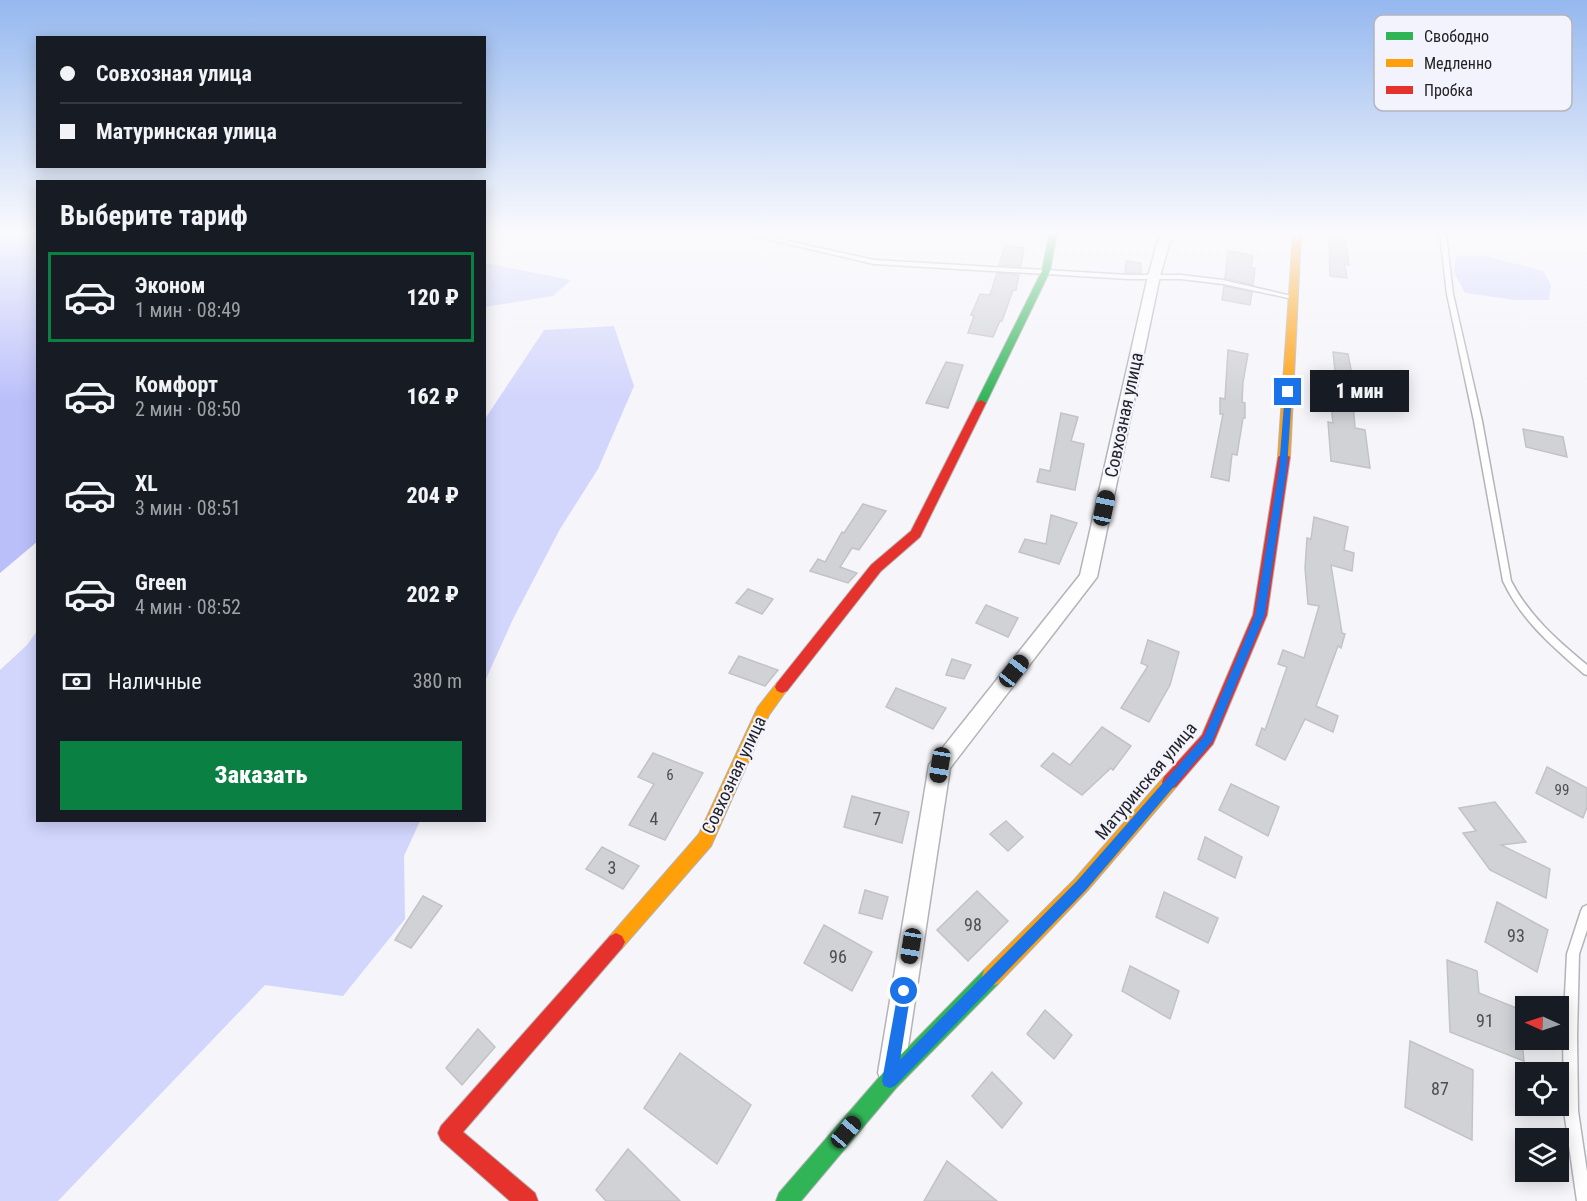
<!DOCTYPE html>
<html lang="ru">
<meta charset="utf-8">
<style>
:root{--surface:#171b24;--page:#242831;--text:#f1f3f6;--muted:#9ea1a6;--line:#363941;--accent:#0b8043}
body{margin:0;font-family:"Roboto Condensed",sans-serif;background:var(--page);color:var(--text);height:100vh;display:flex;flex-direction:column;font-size:22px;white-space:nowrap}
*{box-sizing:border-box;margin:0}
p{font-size:20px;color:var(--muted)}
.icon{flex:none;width:33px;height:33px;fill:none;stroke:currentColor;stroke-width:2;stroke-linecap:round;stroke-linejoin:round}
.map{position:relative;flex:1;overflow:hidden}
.side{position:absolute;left:36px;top:180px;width:450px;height:642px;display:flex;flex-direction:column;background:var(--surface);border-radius:0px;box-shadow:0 3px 15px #0003}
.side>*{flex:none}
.top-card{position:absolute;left:36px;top:36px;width:450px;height:132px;border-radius:0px;box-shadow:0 3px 15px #0003;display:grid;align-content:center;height:132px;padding:0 24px;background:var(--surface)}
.needle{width:39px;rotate:273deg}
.fabs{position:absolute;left:1515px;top:996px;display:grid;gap:12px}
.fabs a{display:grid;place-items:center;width:54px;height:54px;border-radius:0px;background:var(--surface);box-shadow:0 3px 15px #0003;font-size:30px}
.end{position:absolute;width:27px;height:27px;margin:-14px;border:8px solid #1a73e8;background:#fff;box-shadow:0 0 0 3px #fff}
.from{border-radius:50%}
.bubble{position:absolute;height:42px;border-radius:0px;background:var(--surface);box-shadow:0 3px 15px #0003;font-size:20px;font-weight:800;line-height:42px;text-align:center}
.car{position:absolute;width:18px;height:36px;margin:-18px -9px;border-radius:8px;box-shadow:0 0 4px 2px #0007;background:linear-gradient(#222 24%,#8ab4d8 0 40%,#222 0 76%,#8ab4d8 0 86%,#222 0)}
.top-card b{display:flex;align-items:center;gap:21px;height:57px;font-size:22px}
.top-card b+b{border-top:2px solid var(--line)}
.top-card i{width:15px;height:15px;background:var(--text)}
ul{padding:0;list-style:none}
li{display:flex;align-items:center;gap:18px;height:90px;margin:0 12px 9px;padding:0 12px;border:3px solid transparent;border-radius:0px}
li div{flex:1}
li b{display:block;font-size:22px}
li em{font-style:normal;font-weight:800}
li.selected{border-color:var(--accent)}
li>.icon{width:54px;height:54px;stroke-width:1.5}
h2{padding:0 24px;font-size:27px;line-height:72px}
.pay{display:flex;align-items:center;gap:15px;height:66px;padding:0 24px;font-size:22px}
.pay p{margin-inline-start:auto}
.action{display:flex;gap:12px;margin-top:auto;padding:12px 24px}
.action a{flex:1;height:69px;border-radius:0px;background:var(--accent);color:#fff;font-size:24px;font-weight:800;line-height:69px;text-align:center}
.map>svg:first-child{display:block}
</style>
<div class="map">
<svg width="1587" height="1201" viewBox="0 0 1587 1201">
<rect width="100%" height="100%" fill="#f5f5fa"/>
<g fill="#d2d5fc">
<path d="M 1456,256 L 1486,256 L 1543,271 L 1551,285 L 1549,300 L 1515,300 L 1465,293 L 1454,272 Z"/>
<path d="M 485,263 L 571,280 L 553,296 L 485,307 Z"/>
<path d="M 614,326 L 634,386 L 598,469 L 560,529 L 513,619 L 485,681 L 485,419 L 544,330 Z"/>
<path d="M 37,631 L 38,820 L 420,821 L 404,856 L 405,919 L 343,996 L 265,985 L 58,1201 L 0,1201 L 0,670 L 27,645 Z"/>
</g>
<path fill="#babffa" d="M 0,234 L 37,234 L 38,541 L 0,573 Z"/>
<g fill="#d1d2d6" stroke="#c3c3c7" stroke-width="1.5">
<path d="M 1329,234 L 1340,234 L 1341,240 L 1346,240 L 1349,265 L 1344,264 L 1347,278 L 1330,276 Z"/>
<path d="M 1005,246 L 1024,248 L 1021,266 L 999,265 Z"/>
<path d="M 1228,251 L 1253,255 L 1251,268 L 1255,268 L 1253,285 L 1225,278 Z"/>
<path d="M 1126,261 L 1141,263 L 1141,273 L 1125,273 Z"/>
<path d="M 997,273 L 1019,275 L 1016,290 L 1013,290 L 1002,321 L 1000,321 L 993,337 L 968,333 L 974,316 L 971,315 L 980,294 L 990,295 Z"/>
<path d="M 1224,286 L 1252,292 L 1250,305 L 1222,300 Z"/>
<path d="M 1228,350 L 1248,354 L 1243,382 L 1242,402 L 1245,403 L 1245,418 L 1243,418 L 1237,455 L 1232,454 L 1229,481 L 1211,477 L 1223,414 L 1220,414 L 1220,398 L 1225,399 Z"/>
<path d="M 1333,352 L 1348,354 L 1355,391 L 1352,391 L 1355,428 L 1365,430 L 1370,468 L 1331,461 L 1328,422 L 1333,423 L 1330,397 L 1338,398 Z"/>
<path d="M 946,362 L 963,365 L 948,408 L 926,403 Z"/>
<path d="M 1061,413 L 1078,417 L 1071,441 L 1084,444 L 1075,490 L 1037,482 L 1040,469 L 1050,471 Z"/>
<path d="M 1523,429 L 1563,437 L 1567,457 L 1526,447 Z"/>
<path d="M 863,504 L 886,511 L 859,550 L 852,548 L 840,567 L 857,573 L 848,583 L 810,571 L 818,559 L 825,562 L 842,532 L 844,533 Z"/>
<path d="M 1051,515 L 1077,523 L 1059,564 L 1019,552 L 1025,539 L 1046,544 Z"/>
<path d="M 1314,517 L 1348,527 L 1344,550 L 1354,553 L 1352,571 L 1331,565 L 1342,633 L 1345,634 L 1341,648 L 1338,646 L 1316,706 L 1338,716 L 1333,732 L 1305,719 L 1285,760 L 1256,745 L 1262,728 L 1265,730 L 1287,667 L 1278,664 L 1283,650 L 1304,658 L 1319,606 L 1308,604 L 1305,568 L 1307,538 L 1311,539 Z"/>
<path d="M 748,589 L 773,599 L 762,614 L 736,603 Z"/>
<path d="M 986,605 L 1018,618 L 1008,637 L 976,623 Z"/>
<path d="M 1148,640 L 1179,652 L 1170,685 L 1149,722 L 1121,708 L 1148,666 L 1141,663 Z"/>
<path d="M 739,656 L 778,670 L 765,686 L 729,673 Z"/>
<path d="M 952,659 L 971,665 L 964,679 L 946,675 Z"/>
<path d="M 896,688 L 946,708 L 933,729 L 886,707 Z"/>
<path d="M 1102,727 L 1131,746 L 1113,770 L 1111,768 L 1082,795 L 1041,766 L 1053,753 L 1070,765 Z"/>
<path d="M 653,753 L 703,773 L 665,840 L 629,825 L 654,784 L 638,777 Z"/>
<path d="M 1547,767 L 1587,788 L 1587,807 L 1583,818 L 1536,793 Z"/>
<path d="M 1231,784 L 1279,807 L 1268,836 L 1219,810 Z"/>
<path d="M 852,796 L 909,812 L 902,843 L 844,827 Z"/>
<path d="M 1495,802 L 1526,842 L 1501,845 L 1550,869 L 1546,898 L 1490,870 L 1463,833 L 1476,831 L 1459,808 Z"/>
<path d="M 1006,821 L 1023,837 L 1008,851 L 990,834 Z"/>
<path d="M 1205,837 L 1242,857 L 1235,878 L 1198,859 Z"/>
<path d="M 602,847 L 639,866 L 623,889 L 586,869 Z"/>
<path d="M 865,890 L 888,897 L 882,919 L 859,913 Z"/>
<path d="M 977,891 L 1008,921 L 968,961 L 937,930 Z"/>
<path d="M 1164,892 L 1218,918 L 1208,943 L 1156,917 Z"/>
<path d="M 423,896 L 442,906 L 411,948 L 395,940 Z"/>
<path d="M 1497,902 L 1548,930 L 1537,972 L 1485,942 Z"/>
<path d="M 824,925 L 872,952 L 852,991 L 804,963 Z"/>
<path d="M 1447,960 L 1477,971 L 1479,993 L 1519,1009 L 1524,1061 L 1450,1032 Z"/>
<path d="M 1130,966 L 1179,991 L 1170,1019 L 1122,991 Z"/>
<path d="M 1045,1010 L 1072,1035 L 1054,1059 L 1027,1034 Z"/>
<path d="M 478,1029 L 495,1047 L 462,1085 L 446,1068 Z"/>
<path d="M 1410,1041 L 1473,1070 L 1472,1140 L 1405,1107 Z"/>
<path d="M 680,1053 L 751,1105 L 717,1164 L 644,1108 Z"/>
<path d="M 992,1072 L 1022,1103 L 1002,1128 L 972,1096 Z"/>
<path d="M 628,1149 L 680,1201 L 606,1201 L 596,1190 Z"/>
<path d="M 947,1161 L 997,1201 L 924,1201 Z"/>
</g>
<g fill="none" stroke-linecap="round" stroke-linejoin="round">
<g stroke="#b3b4b7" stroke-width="3">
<g id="lane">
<path d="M 745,234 L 756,234 L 874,260 L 1129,275 L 1181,275 L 1223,280 L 1296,297 L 1293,299 L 1223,284 L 1181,279 L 1129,279 L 874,264 Z"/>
<path d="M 1440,234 L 1446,234 L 1453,294 L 1482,421 L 1511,581 C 1529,616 1557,640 1587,665 L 1587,675 L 1584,674 C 1551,645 1522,621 1503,581 L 1474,421 L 1447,294 Z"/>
<path d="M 1587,905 L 1587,930 L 1579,954 L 1577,1036 L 1578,1111 L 1587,1172 L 1587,1201 L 1577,1201 L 1564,1111 L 1563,1036 L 1567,954 L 1581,911 L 1583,907 Z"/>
</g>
</g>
<g stroke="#b3b4b7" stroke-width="3">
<path id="street" d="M 1160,234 L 1172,234 L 1160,276 L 1097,577 L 950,768 L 904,1073 L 900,1082 L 891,1086 L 882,1082 L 878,1073 L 929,765 L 1080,575 L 1148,276 Z"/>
</g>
<g stroke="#b3b4b7" stroke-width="2">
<g id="fast">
<path d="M 1049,234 L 1057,234 L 1050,271 L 986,403 L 981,406 L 977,405 L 976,403 L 1042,271 Z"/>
<path d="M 991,968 L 998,970 L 1000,977 L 998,984 L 896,1088 L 801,1201 L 776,1201 L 779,1193 L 882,1074 L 984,970 Z"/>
</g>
</g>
<g stroke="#b3b4b7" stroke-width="2">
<g id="slow">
<path d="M 1293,234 L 1301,234 L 1290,457 L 1284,461 L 1278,457 Z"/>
<path d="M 782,681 L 787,683 L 789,687 L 769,715 L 711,846 L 622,948 L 616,951 L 610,948 L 607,942 L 610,936 L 699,834 L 758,707 L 777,683 Z"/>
<path d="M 1170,775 L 1176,777 L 1178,782 L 1176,787 L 1087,891 L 998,984 L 991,986 L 984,984 L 982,977 L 984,970 L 1075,879 L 1164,777 Z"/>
</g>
</g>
<g stroke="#b3b4b7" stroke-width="2">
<g id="jam">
<path d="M 981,400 L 986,403 L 920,537 L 881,571 L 787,691 L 782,693 L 777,691 L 775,687 L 777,683 L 871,565 L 911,531 L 976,403 Z"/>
<path d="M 1284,453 L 1290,457 L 1267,615 L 1213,744 L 1176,787 L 1170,789 L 1164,787 L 1162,782 L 1164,777 L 1202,735 L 1253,615 L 1278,457 Z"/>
<path d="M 616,933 L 622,936 L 625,942 L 622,948 L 463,1132 L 535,1193 L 538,1201 L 510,1201 L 441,1140 L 438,1133 L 441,1126 L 610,936 Z"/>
</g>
</g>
<use href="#lane" fill="#fefefe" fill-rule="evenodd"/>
<use href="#street" fill="#fefefe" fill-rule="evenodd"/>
<use href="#fast" fill="#30b455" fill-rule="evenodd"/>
<use href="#slow" fill="#ff9f0a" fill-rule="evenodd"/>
<use href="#jam" fill="#e5322d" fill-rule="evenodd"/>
</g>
<linearGradient id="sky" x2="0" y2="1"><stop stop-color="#95b8ef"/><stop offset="0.58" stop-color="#fafafd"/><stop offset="1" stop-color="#fafafd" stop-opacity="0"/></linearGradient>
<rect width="1587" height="402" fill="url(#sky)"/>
<path fill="#1a73e8" d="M 1288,389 L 1292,392 L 1287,468 L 1265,615 L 1212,742 L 1086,890 L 895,1086 L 890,1088 L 884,1086 L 882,1081 L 899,986 L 904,984 L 909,986 L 911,991 L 900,1060 L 1077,881 L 1204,736 L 1255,615 L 1279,468 L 1285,392 Z"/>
<g text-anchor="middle" stroke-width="4.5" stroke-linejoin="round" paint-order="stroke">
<g font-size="15" fill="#4e4e52">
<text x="670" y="780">6</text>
<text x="1562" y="795">99</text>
</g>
<g font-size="18" fill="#222226" stroke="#f2f3fd">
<text transform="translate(1124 415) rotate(-78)" y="6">Совхозная улица</text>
<text transform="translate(734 775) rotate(-65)" y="6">Совхозная улица</text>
<text transform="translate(1146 781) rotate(-50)" y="6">Матуринская улица</text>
</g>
<g font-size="18" fill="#4e4e52">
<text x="654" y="825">4</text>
<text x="877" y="825">7</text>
<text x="612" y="874">3</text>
<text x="973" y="931">98</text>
<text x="1516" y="942">93</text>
<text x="838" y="963">96</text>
<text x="1485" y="1027">91</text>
<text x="1440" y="1095">87</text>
</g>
</g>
<rect x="1374" y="15" width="198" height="96" rx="9" fill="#f2f3fd" stroke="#b4b4bc" stroke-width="1.5"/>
<rect x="1386" y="32" width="27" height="8" fill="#30b455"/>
<rect x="1386" y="59" width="27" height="8" fill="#ff9f0a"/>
<rect x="1386" y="86" width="27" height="8" fill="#e5322d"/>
<g font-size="16" fill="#222226">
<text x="1424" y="42">Свободно</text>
<text x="1424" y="69">Медленно</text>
<text x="1424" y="96">Пробка</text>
</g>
</svg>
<div class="fabs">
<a><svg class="needle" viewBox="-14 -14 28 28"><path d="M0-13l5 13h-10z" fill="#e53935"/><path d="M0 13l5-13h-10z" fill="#9ea1a6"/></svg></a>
<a><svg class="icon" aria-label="locate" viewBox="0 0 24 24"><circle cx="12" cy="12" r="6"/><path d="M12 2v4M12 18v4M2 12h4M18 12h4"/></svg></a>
<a><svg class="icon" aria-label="layers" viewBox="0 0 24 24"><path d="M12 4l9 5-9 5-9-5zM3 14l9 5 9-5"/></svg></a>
</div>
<i class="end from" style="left:904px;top:991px"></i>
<i class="end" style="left:1288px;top:392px"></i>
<div class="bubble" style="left:1310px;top:370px;width:99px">1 мин</div>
<i class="car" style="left:1104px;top:508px;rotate:12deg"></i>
<i class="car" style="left:1014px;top:671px;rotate:38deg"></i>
<i class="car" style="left:940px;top:765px;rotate:189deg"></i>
<i class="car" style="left:911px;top:946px;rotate:189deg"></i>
<i class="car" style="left:846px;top:1132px;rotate:40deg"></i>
<div class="top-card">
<b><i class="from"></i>Совхозная улица</b>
<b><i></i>Матуринская улица</b>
</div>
<section class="side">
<h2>Выберите тариф</h2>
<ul>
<li class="selected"><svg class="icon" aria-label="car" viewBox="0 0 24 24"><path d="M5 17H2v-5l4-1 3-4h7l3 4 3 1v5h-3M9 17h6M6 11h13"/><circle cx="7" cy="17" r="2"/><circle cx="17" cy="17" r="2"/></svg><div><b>Эконом</b><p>1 мин · 08:49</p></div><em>120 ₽</em></li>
<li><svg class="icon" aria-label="car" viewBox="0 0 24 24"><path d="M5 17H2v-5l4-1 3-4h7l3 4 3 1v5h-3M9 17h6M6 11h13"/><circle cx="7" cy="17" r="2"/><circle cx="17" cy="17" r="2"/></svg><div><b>Комфорт</b><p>2 мин · 08:50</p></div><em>162 ₽</em></li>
<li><svg class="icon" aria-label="car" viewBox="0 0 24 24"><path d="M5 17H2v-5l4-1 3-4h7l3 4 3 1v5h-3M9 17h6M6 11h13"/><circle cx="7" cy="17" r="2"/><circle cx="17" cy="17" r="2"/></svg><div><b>XL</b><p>3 мин · 08:51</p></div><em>204 ₽</em></li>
<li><svg class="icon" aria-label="car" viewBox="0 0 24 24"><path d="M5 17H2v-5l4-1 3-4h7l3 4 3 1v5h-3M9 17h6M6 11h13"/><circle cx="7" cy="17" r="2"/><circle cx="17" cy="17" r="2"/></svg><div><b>Green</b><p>4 мин · 08:52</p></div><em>202 ₽</em></li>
</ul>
<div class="pay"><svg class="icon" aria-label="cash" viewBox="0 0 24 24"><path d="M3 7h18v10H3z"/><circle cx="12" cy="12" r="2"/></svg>Наличные<p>380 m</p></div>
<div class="action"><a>Заказать</a></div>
</section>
</div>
